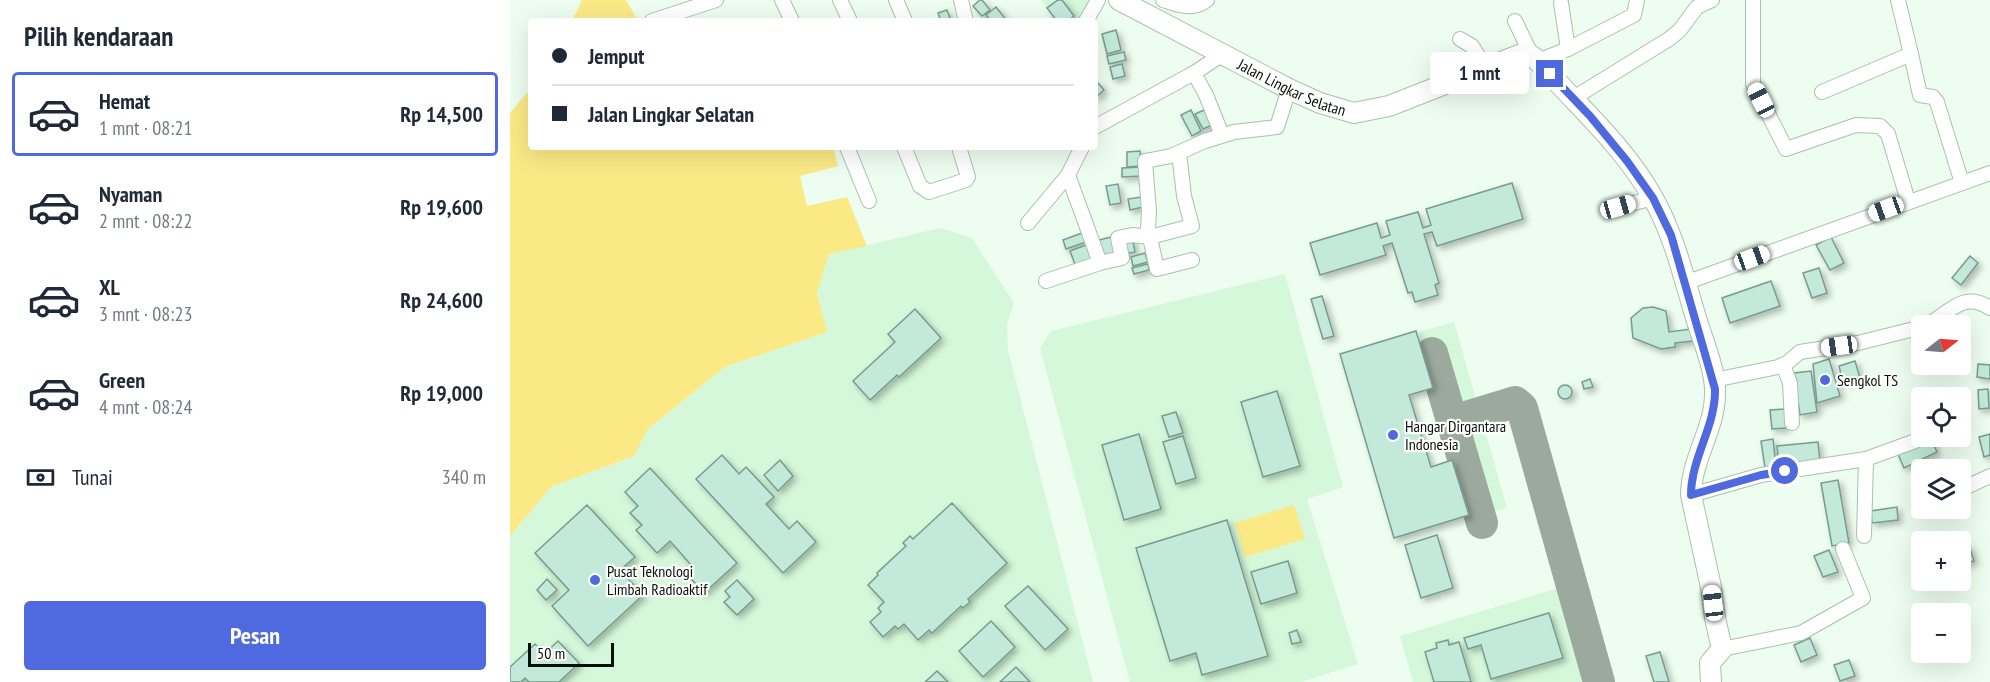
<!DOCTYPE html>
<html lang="id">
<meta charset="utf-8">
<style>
:root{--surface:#fff;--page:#f6f6f7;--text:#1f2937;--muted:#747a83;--line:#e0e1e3;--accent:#4f6adf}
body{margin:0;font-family:"PT Sans Narrow",sans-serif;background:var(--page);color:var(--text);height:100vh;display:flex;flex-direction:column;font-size:22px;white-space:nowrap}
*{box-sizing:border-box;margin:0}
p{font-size:20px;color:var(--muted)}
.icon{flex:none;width:33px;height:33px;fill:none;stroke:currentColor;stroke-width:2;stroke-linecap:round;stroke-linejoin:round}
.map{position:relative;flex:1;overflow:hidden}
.sheet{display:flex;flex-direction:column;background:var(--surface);width:510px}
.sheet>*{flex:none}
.guide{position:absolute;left:18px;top:18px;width:570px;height:132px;border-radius:6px;box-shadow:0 6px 24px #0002;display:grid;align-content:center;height:132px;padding:0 24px;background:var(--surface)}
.needle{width:39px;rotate:73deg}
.tools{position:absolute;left:1401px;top:315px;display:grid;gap:12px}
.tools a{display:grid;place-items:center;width:60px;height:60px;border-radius:6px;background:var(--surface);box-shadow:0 6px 24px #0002;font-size:30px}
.scale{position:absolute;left:18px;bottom:15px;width:86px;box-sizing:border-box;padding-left:6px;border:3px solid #060f08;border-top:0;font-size:16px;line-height:21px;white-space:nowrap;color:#060f08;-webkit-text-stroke:4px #fff;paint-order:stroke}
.end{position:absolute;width:27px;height:27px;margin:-14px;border:8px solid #4f6adf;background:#fff;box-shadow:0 0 0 3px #fff}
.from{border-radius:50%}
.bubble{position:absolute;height:42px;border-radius:6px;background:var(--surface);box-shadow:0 6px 24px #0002;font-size:20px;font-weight:700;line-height:42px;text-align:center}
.car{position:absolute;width:18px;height:36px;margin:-18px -9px;border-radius:8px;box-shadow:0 0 4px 2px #0007;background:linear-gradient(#fff 24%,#345 0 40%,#fff 0 76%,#345 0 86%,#fff 0)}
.guide b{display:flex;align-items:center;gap:21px;height:57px;font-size:22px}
.guide b+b{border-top:2px solid var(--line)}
.guide i{width:15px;height:15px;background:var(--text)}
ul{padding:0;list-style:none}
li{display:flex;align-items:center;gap:18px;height:84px;margin:0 12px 9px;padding:0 12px;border:3px solid transparent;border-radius:6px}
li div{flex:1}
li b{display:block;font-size:22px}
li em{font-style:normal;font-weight:700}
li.on{border-color:var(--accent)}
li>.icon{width:54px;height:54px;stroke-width:1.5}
h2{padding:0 24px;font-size:27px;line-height:72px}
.pay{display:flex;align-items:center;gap:15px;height:66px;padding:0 24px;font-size:22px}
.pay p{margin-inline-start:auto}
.action{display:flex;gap:12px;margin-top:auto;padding:12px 24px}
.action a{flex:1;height:69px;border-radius:6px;background:var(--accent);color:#fff;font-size:24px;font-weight:700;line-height:69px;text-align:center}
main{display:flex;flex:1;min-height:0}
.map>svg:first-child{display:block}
</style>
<main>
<section class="sheet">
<h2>Pilih kendaraan</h2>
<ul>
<li class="on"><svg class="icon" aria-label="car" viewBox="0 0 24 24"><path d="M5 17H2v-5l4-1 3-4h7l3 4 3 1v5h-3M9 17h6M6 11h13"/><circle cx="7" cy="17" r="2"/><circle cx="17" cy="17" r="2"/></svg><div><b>Hemat</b><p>1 mnt · 08:21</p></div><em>Rp 14,500</em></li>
<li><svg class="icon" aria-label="car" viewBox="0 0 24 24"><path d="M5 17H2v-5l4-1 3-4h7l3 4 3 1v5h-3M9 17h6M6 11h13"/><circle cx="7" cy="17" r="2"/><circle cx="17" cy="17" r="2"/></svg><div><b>Nyaman</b><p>2 mnt · 08:22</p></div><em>Rp 19,600</em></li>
<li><svg class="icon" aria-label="car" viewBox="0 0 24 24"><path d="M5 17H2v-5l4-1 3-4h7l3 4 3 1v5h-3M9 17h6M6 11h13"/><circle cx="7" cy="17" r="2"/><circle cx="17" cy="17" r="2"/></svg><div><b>XL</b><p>3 mnt · 08:23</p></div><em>Rp 24,600</em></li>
<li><svg class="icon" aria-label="car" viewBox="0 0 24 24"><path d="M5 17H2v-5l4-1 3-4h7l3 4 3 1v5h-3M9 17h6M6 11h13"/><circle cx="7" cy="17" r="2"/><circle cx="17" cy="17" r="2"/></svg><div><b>Green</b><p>4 mnt · 08:24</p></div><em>Rp 19,000</em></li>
</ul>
<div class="pay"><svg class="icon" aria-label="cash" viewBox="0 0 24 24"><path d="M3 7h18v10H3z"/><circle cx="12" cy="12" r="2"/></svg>Tunai<p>340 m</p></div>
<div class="action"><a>Pesan</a></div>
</section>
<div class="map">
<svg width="1480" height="682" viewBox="0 0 1480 682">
<defs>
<filter id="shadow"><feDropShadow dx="3.5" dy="3.5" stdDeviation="3" flood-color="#0004"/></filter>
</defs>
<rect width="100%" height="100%" fill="#edfdef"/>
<g fill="#d6f8da">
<path d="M 531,0 L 589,0 L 565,21 L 547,21 Z"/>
<path d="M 431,228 L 462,238 L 504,303 L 497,325 L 498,350 L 583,682 L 0,682 L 0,536 L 41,487 L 124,456 L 138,429 L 215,367 L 317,332 L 307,293 L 319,254 Z"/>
<path d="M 775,274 L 833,487 L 797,499 L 848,664 L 791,682 L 620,682 L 530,348 L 541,331 Z"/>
<path d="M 944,322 L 997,508 L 961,518 L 909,332 Z"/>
<path d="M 1048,588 L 1075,682 L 903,682 L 890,636 Z"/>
</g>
<g fill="#fbe986">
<path d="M 72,0 L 116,0 L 128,21 L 62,21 Z"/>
<path d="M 21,88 L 21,147 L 323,147 L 328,166 L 290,176 L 297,206 L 337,197 L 357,246 L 319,254 L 307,293 L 317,332 L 215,367 L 138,429 L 124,456 L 41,487 L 0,536 L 0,113 Z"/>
<path d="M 784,505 L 795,539 L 735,557 L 725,523 Z"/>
</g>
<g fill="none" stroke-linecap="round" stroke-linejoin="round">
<g stroke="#9caa9e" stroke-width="32">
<path d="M 922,353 L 972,523"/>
<path d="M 943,421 L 1005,402 L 1012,408 L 1089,682"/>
</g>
</g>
<g fill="#c3e9db" stroke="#779b8f" stroke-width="1.5" filter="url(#shadow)">
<path d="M 470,0 L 472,0 L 480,10 L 472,16 L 463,6 Z"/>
<path d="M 548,0 L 552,0 L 564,16 L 558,21 L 547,21 L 537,8 Z"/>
<path d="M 486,7 L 497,21 L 481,21 L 476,15 Z"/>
<path d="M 437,10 L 440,18 L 431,21 L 428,13 Z"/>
<path d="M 606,30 L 611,50 L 597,54 L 592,34 Z"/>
<path d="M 614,52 L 616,60 L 599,64 L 597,56 Z"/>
<path d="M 612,64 L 615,76 L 603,79 L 600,67 Z"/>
<path d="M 588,83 L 594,90 L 585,98 L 585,85 Z"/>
<path d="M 681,110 L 691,131 L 682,136 L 671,115 Z"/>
<path d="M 694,110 L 702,125 L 693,129 L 685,114 Z"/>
<path d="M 630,151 L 631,166 L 617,167 L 617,152 Z"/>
<path d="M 631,167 L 631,176 L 612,177 L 612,168 Z"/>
<path d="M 1002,183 L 1013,219 L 927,246 L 922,232 L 914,234 L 929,283 L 925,285 L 928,295 L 905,302 L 902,292 L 898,293 L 882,243 L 873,246 L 876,255 L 810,275 L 800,243 L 867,223 L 871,238 L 880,235 L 876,221 L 908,212 L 913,228 L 921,225 L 916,209 Z"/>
<path d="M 608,184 L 611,203 L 600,205 L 596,186 Z"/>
<path d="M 631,197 L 633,207 L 620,210 L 618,199 Z"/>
<path d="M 572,233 L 576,242 L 556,249 L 553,240 Z"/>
<path d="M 605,236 L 609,252 L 593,256 L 589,240 Z"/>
<path d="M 622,237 L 625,252 L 613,254 L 610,239 Z"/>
<path d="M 1321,237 L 1334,263 L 1320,270 L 1306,245 Z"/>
<path d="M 576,245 L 582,260 L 566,267 L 560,251 Z"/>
<path d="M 635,253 L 638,262 L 623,266 L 621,257 Z"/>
<path d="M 1460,256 L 1468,263 L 1451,285 L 1442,278 Z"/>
<path d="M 638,264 L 639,270 L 624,274 L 622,268 Z"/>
<path d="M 1309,268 L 1317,293 L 1302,298 L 1293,273 Z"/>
<path d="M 1261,281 L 1270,306 L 1220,323 L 1212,298 Z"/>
<path d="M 812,296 L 824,336 L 813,339 L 801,299 Z"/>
<path d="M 1143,307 L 1156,311 L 1159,332 L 1181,329 L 1183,341 L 1165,343 L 1165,347 L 1151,349 L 1123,338 L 1121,318 L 1133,308 Z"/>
<path d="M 405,309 L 431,338 L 389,377 L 387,375 L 360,400 L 343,381 L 385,342 L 378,334 Z"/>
<path d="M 906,331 L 923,388 L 899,395 L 921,467 L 942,460 L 959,515 L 884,538 L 830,354 Z"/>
<path d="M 1319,359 L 1330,396 L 1307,403 L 1303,364 Z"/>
<path d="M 1345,361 L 1350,378 L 1333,383 L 1329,366 Z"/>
<path d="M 1468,364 L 1480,365 L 1480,379 L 1467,377 Z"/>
<path d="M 1301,371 L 1307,412 L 1290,415 L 1284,373 Z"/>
<path d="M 1080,379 L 1083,387 L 1074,389 L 1072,382 Z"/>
<circle cx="1055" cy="392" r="7"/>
<path d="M 1478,389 L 1479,408 L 1469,409 L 1468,390 Z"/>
<path d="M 767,391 L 790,466 L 753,477 L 731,402 Z"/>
<path d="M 1275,409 L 1276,428 L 1262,429 L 1260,410 Z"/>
<path d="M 666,412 L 673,433 L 659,437 L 652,416 Z"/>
<path d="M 629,434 L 651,509 L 614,520 L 592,445 Z"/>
<path d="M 1480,434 L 1480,455 L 1474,457 L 1469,437 Z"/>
<path d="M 673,436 L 686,478 L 666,484 L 653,442 Z"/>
<path d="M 1420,437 L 1427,452 L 1394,468 L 1387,452 Z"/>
<path d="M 1263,439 L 1266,467 L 1255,468 L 1251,441 Z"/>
<path d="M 1308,442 L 1310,462 L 1269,465 L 1267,446 Z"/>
<path d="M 212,455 L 229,474 L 236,467 L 264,497 L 256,504 L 279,529 L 287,521 L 306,542 L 273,573 L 186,479 Z"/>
<path d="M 270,460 L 283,476 L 268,491 L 254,475 Z"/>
<path d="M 140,468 L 227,563 L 194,593 L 175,572 L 182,566 L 160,541 L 147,553 L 126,530 L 132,525 L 120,513 L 128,506 L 115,492 Z"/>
<path d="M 1328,480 L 1339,543 L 1322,546 L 1311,483 Z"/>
<path d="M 442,503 L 497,563 L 458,599 L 460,602 L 453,608 L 451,606 L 422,633 L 419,630 L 408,640 L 394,624 L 388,629 L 385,626 L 373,637 L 360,622 L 371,612 L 368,608 L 374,602 L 358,585 L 368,575 L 367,573 L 396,546 L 393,543 L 400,536 L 403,539 Z"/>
<path d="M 77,505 L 125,557 L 110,570 L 133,595 L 78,646 L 42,606 L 59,590 L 25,553 Z"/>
<path d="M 1387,507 L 1388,520 L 1362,523 L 1361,511 Z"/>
<path d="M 717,520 L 758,656 L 692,675 L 686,653 L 660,661 L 626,548 Z"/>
<path d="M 927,535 L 943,588 L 911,598 L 895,545 Z"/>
<path d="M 1459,545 L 1464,561 L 1453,564 L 1450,548 Z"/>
<path d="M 1319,550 L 1328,572 L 1313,577 L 1304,556 Z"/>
<path d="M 778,561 L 787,593 L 751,604 L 741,572 Z"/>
<path d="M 37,579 L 47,590 L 36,600 L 27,590 Z"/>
<path d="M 227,580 L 244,599 L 227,615 L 214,602 L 220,597 L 215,591 Z"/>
<path d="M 518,586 L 558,629 L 535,650 L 495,606 Z"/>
<path d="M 1039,613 L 1053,658 L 981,679 L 971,645 L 958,649 L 954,638 Z"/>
<path d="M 481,621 L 505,647 L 473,677 L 449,651 Z"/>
<path d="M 787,630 L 791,642 L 782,644 L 779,633 Z"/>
<path d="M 1300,638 L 1307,655 L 1291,662 L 1284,645 Z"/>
<path d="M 938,640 L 939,645 L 949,642 L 961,682 L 924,682 L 915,652 L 927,648 L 926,643 Z"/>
<path d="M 48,641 L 69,663 L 49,682 L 19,682 L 15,678 L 11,682 L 0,682 L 0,667 L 25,644 L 34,654 Z"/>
<path d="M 1150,652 L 1159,682 L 1144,682 L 1136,656 Z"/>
<path d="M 1339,660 L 1345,676 L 1330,681 L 1324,665 Z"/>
<path d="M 506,667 L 520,682 L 490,682 Z"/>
<path d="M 427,671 L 438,682 L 415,682 Z"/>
</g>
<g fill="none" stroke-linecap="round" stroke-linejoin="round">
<g stroke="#a8c2ab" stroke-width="16">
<g id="minor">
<path d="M 272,0 L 282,21"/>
<path d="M 330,0 L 340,21"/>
<path d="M 386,0 L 395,21"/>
<path d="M 451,0 L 456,21"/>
<path d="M 653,0 C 668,5 683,11 697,0"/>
<path d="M 1243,0 L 1243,84 L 1276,149 L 1346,125 L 1370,126 L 1378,134 L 1398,201"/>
<path d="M 1051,3 L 1058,49"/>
<path d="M 142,21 L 206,0"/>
<path d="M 576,21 L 588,0"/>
<path d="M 1005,21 L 1022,56"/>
<path d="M 950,39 L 962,46 L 975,67"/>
<path d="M 1401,54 L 1410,95 L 1423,97 L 1427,102 L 1452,183"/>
<path d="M 1028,61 L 1058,49 L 1124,15 L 1127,0"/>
<path d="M 1312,92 L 1401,54 L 1388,0"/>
<path d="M 1062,99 L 1159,39 L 1169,31 L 1187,7 L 1202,0"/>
<path d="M 585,127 L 684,73"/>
<path d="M 712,135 L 696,95 L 684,73 L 713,54"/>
<path d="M 337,147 L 359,201"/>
<path d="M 394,147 L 410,186 L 419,192 L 456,180 L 458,177 L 449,147"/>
<path d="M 558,175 L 590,263 L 612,258 L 608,238 L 622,235 L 640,237 L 682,226 L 674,196 L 669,153"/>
<path d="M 1109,207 L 1143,198"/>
<path d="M 518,223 L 558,175 L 572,147"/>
<path d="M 682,260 L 647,269 L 638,229 L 639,211 L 635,161 L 661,156 L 695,141 L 724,132 L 767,127 L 779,89"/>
<path d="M 536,281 L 590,263"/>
<path d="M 1175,283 L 1480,173"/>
<path d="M 1415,326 C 1440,314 1452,290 1480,308"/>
<path d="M 1273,365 L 1280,383 L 1282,423"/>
<path d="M 1204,380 L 1268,367 L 1277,363 L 1290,352 L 1348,343 L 1412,327"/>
<path d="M 1450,490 L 1480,476"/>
<path d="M 1181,495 L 1251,475 L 1356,459 L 1408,440"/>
<path d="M 1354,536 L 1356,459"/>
<path d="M 1212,649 L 1291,633 L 1353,598 L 1333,549"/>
</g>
</g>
<g stroke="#a8c2ab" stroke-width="22">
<g id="secondary">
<path id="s1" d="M 609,0 L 779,89 L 810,103 L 844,113 L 879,106 L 1009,55 L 1022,56 L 1028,61 C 1067,105 1114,146 1143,198 C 1164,235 1174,278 1186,318 C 1193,341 1206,371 1205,394 C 1205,429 1181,459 1181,495 L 1201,587 L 1205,618 L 1212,649 L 1200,663 L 1201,682"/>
</g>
</g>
<use href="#minor" stroke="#fff" stroke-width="14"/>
<use href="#secondary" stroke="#fff" stroke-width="20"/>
</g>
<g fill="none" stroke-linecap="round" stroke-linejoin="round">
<path stroke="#4f6adf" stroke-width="8" d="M 1040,74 L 1080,116 L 1117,161 L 1143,198 L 1161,235 L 1205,389 C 1206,426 1181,458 1181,495 L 1251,475 L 1275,471"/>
</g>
<g fill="#4f6adf" stroke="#fff" stroke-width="2">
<circle cx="1315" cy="380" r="6"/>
<circle cx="883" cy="435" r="6"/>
<circle cx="85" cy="580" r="6"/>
</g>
<g text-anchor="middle" stroke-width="4.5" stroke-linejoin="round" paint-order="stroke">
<g font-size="16" fill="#060f08" stroke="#fff">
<text dy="6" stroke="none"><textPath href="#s1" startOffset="194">Jalan Lingkar Selatan</textPath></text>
</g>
<g font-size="16" fill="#060f08" stroke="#fff" text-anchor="start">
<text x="1327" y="386">Sengkol TS</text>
<text x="895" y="432">Hangar Dirgantara<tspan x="895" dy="18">Indonesia</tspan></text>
<text x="97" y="577">Pusat Teknologi<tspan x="97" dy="18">Limbah Radioaktif</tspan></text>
</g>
</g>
</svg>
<div class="tools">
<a><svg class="needle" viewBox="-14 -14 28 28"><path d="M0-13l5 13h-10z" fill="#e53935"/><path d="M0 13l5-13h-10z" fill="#747a83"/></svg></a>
<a><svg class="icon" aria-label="locate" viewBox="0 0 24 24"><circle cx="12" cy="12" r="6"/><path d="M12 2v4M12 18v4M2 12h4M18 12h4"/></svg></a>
<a><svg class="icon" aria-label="layers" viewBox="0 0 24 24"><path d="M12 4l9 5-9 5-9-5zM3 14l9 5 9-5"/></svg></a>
<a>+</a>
<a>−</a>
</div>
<div class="scale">50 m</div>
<i class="end from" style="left:1275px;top:471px"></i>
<i class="end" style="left:1040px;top:74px"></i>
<div class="bubble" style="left:920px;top:52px;width:99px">1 mnt</div>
<i class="car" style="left:1251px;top:100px;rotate:333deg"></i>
<i class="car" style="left:1108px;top:207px;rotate:74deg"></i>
<i class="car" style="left:1376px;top:209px;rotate:250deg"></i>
<i class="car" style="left:1242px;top:258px;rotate:70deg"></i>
<i class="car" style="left:1329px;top:346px;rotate:262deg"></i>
<i class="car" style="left:1203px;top:603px;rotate:353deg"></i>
<div class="guide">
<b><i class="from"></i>Jemput</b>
<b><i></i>Jalan Lingkar Selatan</b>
</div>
</div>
</main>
